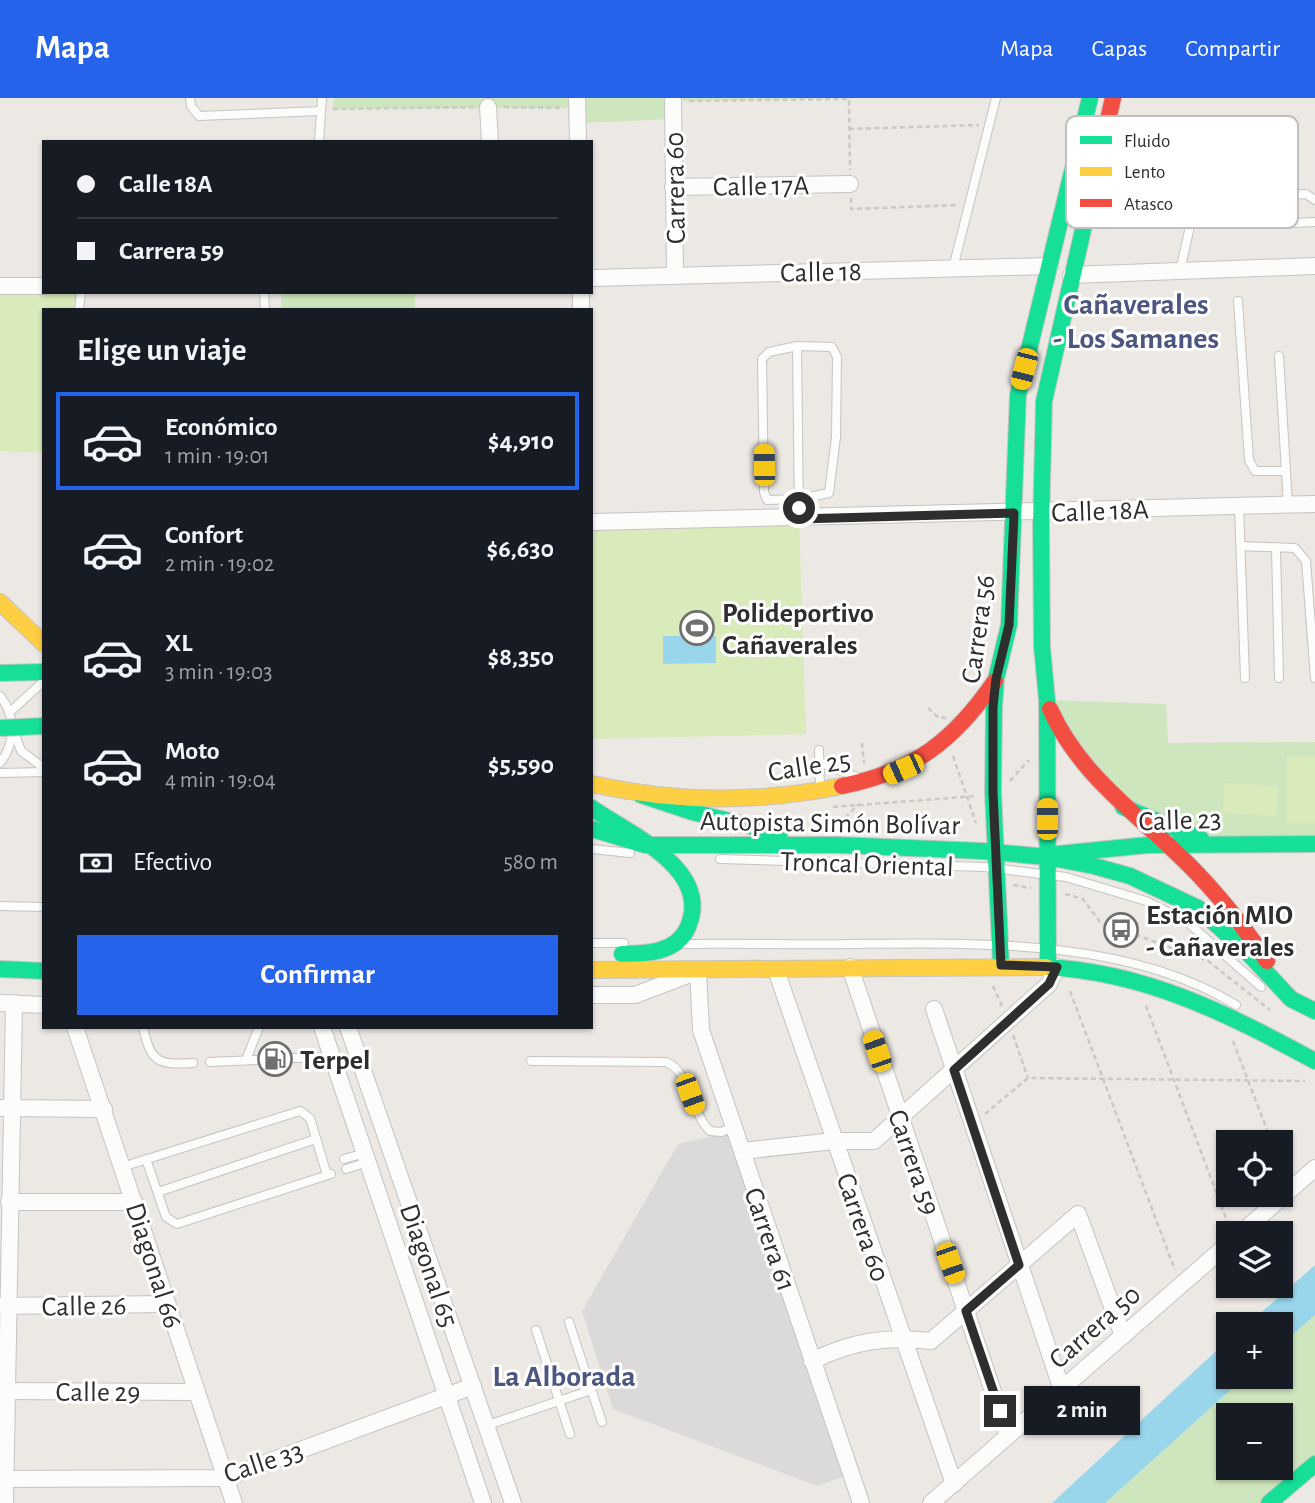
<!DOCTYPE html>
<html lang="es">
<meta charset="utf-8">
<style>
:root{--surface:#171b24;--page:#20242c;--text:#f1f3f6;--muted:#9ea1a6;--line:#363941;--accent:#2563eb}
body{margin:0;font-family:"Alegreya Sans",sans-serif;background:var(--page);color:var(--text);height:100vh;display:flex;flex-direction:column;font-size:26px;white-space:nowrap}
*{box-sizing:border-box;margin:0}
p{font-size:23px;color:var(--muted)}
.icon{flex:none;width:38px;height:38px;fill:none;stroke:currentColor;stroke-width:2;stroke-linecap:round;stroke-linejoin:round}
.map{position:relative;flex:1;overflow:hidden}
.drawer{position:absolute;left:42px;top:210px;width:551px;height:721px;display:flex;flex-direction:column;background:var(--surface);border-radius:0px;box-shadow:0 2px 5px #0004}
.drawer>*{flex:none}
.hud{position:absolute;left:42px;top:42px;width:551px;height:154px;border-radius:0px;box-shadow:0 2px 5px #0004;display:grid;align-content:center;height:154px;padding:0 35px;background:var(--surface)}
.buttons{position:absolute;left:1216px;top:1032px;display:grid;gap:14px}
.buttons a{display:grid;place-items:center;width:77px;height:77px;border-radius:0px;background:var(--surface);box-shadow:0 2px 5px #0004;font-size:35px}
.end{position:absolute;width:32px;height:32px;margin:-16px;border:9px solid #2e2e2e;background:#fff;box-shadow:0 0 0 4px #fff}
.from{border-radius:50%}
.bubble{position:absolute;height:49px;border-radius:0px;background:var(--surface);box-shadow:0 2px 5px #0004;font-size:23px;font-weight:700;line-height:49px;text-align:center}
.car{position:absolute;width:21px;height:42px;margin:-21px -10px;border-radius:9px;box-shadow:0 0 5px 2px #0007;background:linear-gradient(#f5c518 24%,#345 0 40%,#f5c518 0 76%,#345 0 86%,#f5c518 0)}
.hud b{display:flex;align-items:center;gap:24px;height:66px;font-size:26px}
.hud b+b{border-top:2px solid var(--line)}
.hud i{width:18px;height:18px;background:var(--text)}
ul{padding:0;list-style:none}
li{display:flex;align-items:center;gap:21px;height:98px;margin:0 14px 10px;padding:0 21px;border:4px solid transparent;border-radius:0px}
li div{flex:1}
li b{display:block;font-size:26px}
li em{font-style:normal;font-weight:700}
li.active{border-color:var(--accent)}
li>.icon{width:63px;height:63px;stroke-width:1.5}
h2{padding:0 35px;font-size:32px;line-height:84px}
.pay{display:flex;align-items:center;gap:18px;height:77px;padding:0 35px;font-size:26px}
.pay p{margin-inline-start:auto}
.cta{display:flex;gap:14px;margin-top:auto;padding:14px 35px}
.cta a{flex:1;height:80px;border-radius:0px;background:var(--accent);color:#fff;font-size:28px;font-weight:700;line-height:80px;text-align:center}
header{display:flex;align-items:center;gap:42px;box-sizing:border-box;height:98px;padding:0 35px;background:var(--accent);color:#fff}
header strong{font-size:33px}
nav{display:flex;gap:38px;margin-inline-start:auto;font-size:24px}
.map>svg:first-child{display:block}
</style>
<header>
<strong>Mapa</strong>
<nav><a>Mapa</a><a>Capas</a><a>Compartir</a></nav>
</header>
<div class="map">
<svg width="1315" height="1405" viewBox="0 0 1315 1405">
<rect width="100%" height="100%" fill="#ece8e4"/>
<path fill="#dcd9db" d="M 735,1033 L 851,1376 L 817,1388 L 613,1311 L 582,1213 L 678,1046 Z"/>
<g fill="#cee6be" fill-rule="evenodd">
<path d="M 334,0 L 849,0 L 673,3 L 673,21 L 577,25 L 577,10 L 333,11 Z"/>
<path d="M 281,194 L 415,194 L 415,212 L 282,212 Z"/>
<path d="M 1047,602 L 1166,606 L 1168,645 L 1315,644 L 1315,746 L 1211,744 L 1123,709 Z"/>
<path d="M 1315,1217 L 1315,1366 L 1269,1405 L 1105,1405 L 1245,1279 L 1281,1279 L 1281,1247 ZM 1228,1318 L 1281,1318 L 1281,1370 L 1228,1370 Z"/>
</g>
<g fill="#d9eabb">
<path d="M 0,188 L 44,194 L 85,194 L 84,212 L 44,212 L 44,355 L 0,353 Z"/>
<path d="M 799,421 L 806,636 L 592,641 L 592,424 Z"/>
<rect x="1287" y="658" width="28" height="67"/>
<path d="M 1224,685 L 1278,688 L 1276,718 L 1223,715 Z"/>
</g>
<g fill="#99d6ec">
<path d="M 663,538 L 716,538 L 716,565 L 663,566 Z"/>
<path d="M 1315,1167 L 1315,1217 L 1281,1247 L 1281,1227 L 1247,1227 Z"/>
<path d="M 1228,1242 L 1228,1279 L 1245,1279 L 1105,1405 L 1052,1405 Z"/>
</g>
<g fill="none" stroke-linecap="round" stroke-linejoin="round">
<g stroke="#c5c4c5" stroke-width="10">
<g id="lane">
<path d="M 190,0 L 191,8 L 199,18 L 321,13"/>
<path d="M 319,44 L 322,0"/>
<path d="M 1267,99 L 1306,96 L 1315,102"/>
<path d="M 1274,126 L 1315,124"/>
<path d="M 953,170 L 996,0"/>
<path d="M 1180,173 L 1204,66"/>
<path d="M 264,194 L 265,212"/>
<path d="M 1238,203 L 1249,362 L 1255,373 L 1286,373"/>
<path d="M 79,212 L 81,194"/>
<path d="M 797,248 L 832,249 L 837,259 L 836,339 L 829,395 L 799,401 L 767,402 L 764,394 L 762,261 L 769,254 Z"/>
<path d="M 797,248 L 799,420"/>
<path d="M 1279,258 L 1288,407"/>
<path d="M 1239,408 L 1245,580"/>
<path d="M 1241,448 L 1295,450 L 1306,463 L 1315,580"/>
<path d="M 1276,450 L 1279,580"/>
<path d="M 0,598 C 16,618 16,644 0,665"/>
<path d="M 11,613 L 44,583"/>
<path d="M 15,636 L 21,653 L 44,670"/>
<path d="M 819,652 L 820,691"/>
<path d="M 819,664 L 857,679"/>
<path d="M 0,675 L 44,674"/>
<path d="M 592,751 L 630,755"/>
<path d="M 720,761 L 984,769 L 1066,779 L 1146,803 L 1186,823 L 1261,889"/>
<path d="M 0,808 L 44,809"/>
<path d="M 592,845 L 624,845"/>
<path d="M 685,846 C 741,845 796,847 851,846 C 975,845 1127,840 1236,907"/>
<path d="M 143,929 C 151,965 158,967 193,965"/>
<path d="M 293,960 L 332,959"/>
<path d="M 246,962 L 259,929"/>
<path d="M 531,963 L 666,964 C 692,975 690,1014 710,1033 L 721,1034 L 734,1029"/>
<path d="M 210,964 L 256,962"/>
<path d="M 146,1061 L 166,1119 L 177,1126 L 331,1076"/>
<path d="M 344,1061 L 365,1055"/>
<path d="M 122,1069 L 300,1013 L 310,1020 L 327,1077"/>
<path d="M 346,1071 L 368,1064"/>
<path d="M 158,1094 L 316,1041"/>
<path d="M 569,1224 L 602,1324"/>
<path d="M 536,1232 L 570,1336"/>
<path d="M 488,1327 L 591,1292"/>
</g>
</g>
<g stroke="#c5c4c5" stroke-width="18">
<g id="street">
<path d="M 577,0 L 578,44"/>
<path d="M 673,3 L 675,177"/>
<path d="M 488,9 L 490,44"/>
<path d="M 673,89 L 850,86"/>
<path d="M 1071,177 L 1315,168"/>
<path d="M 592,180 L 1050,168"/>
<path d="M 0,188 L 44,188"/>
<path d="M 581,194 L 581,212"/>
<path d="M 592,424 L 1315,406"/>
<path d="M 850,869 L 1008,1338"/>
<path d="M 776,872 L 954,1386"/>
<path d="M 592,897 L 635,897 L 698,873 L 701,932 L 861,1405"/>
<path d="M 0,905 L 44,907"/>
<path d="M 934,911 L 1062,1292"/>
<path d="M 75,929 L 234,1405"/>
<path d="M 322,929 L 483,1405"/>
<path d="M 348,929 L 513,1405"/>
<path d="M 0,1010 L 104,1011"/>
<path d="M 742,1053 L 834,1043 L 874,1043 L 1049,886 L 1057,869"/>
<path d="M 9,1104 L 134,1104"/>
<path d="M 1240,1136 L 1315,1070"/>
<path d="M 0,1208 L 167,1206"/>
<path d="M 812,1263 C 852,1243 887,1238 931,1243 L 1078,1116 L 1123,1238"/>
<path d="M 0,1293 L 197,1294"/>
<path d="M 0,1381 L 225,1380 L 473,1288"/>
<path d="M 5,1405 L 14,905"/>
<path d="M 931,1405 L 1228,1146"/>
</g>
</g>
<g stroke="#c5c4c5" stroke-width="18">
<g id="fast">
<path d="M 0,575 L 44,574"/>
<path d="M 641,697 L 692,714 L 780,735"/>
<path d="M 1123,709 L 1201,741"/>
<path d="M 592,710 C 629,736 713,771 688,829 C 677,855 646,856 622,856"/>
<path d="M 592,731 L 645,747 L 838,747 L 982,753 L 1047,759 L 1094,768 L 1130,778 L 1198,810 L 1249,856 L 1291,901 L 1315,913"/>
<path d="M 1058,756 L 1148,747 L 1315,746"/>
<path d="M 1001,867 L 993,694 L 994,609 L 996,581 L 1009,527 L 1018,297 L 1090,0"/>
<path d="M 1046,869 C 1146,874 1228,916 1315,963"/>
<path d="M 1048,869 L 1047,602 L 1042,549 L 1041,425 L 1044,303 L 1088,110"/>
<path d="M 0,871 L 44,873"/>
<path d="M 1269,1405 L 1315,1366"/>
</g>
</g>
<g stroke="#c5c4c5" stroke-width="18">
<g id="slow">
<path d="M 0,504 L 44,546"/>
<path d="M 592,686 C 675,705 758,705 842,688"/>
<path d="M 592,872 L 1046,869"/>
</g>
</g>
<g stroke="#c5c4c5" stroke-width="18">
<g id="jam">
<path d="M 1088,110 L 1113,0"/>
<path d="M 1050,611 C 1080,678 1138,716 1189,767 C 1218,796 1244,829 1267,863"/>
<path d="M 842,688 C 913,674 954,643 995,583"/>
</g>
</g>
<g stroke="#c9c9c8" stroke-width="2.5" stroke-dasharray="5 3.5" stroke-linecap="butt">
<path d="M 689,3 L 849,1 L 850,72"/>
<path d="M 504,9 L 564,10"/>
<path d="M 333,11 L 473,9"/>
<path d="M 849,31 L 979,27"/>
<path d="M 851,100 L 851,111 L 959,107"/>
<path d="M 928,610 L 938,619 L 946,620"/>
<path d="M 862,645 L 864,665"/>
<path d="M 953,658 L 976,725"/>
<path d="M 1010,683 L 1029,662"/>
<path d="M 833,709 L 976,698"/>
<path d="M 839,726 L 859,706"/>
<path d="M 1013,787 L 1031,790"/>
<path d="M 1065,796 L 1083,801 L 1100,824 L 1208,863 L 1270,912"/>
<path d="M 993,888 L 1002,908"/>
<path d="M 1070,893 L 1175,1172"/>
<path d="M 1146,908 L 1229,1128"/>
<path d="M 1013,937 L 1028,980"/>
<path d="M 1233,943 L 1272,1045"/>
<path d="M 985,1016 L 1028,980 L 1305,983"/>
<path d="M 1281,1068 L 1284,1076"/>
</g>
<use href="#lane" stroke="#fcfcfb" stroke-width="8"/>
<use href="#street" stroke="#fcfcfb" stroke-width="16"/>
<use href="#fast" stroke="#16e098" stroke-width="16"/>
<use href="#slow" stroke="#ffcf43" stroke-width="16"/>
<use href="#jam" stroke="#f24e42" stroke-width="16"/>
<g stroke="#c6c5c4" stroke-width="18" stroke-linecap="butt">
<path id="fast-bridge" d="M 0,630 L 44,628"/>
</g>
<use href="#fast-bridge" stroke="#16e098" stroke-width="16"/>
</g>
<g fill="none" stroke-linecap="round" stroke-linejoin="round">
<path stroke="#2e2e2e" stroke-width="9" d="M 799,410 L 799,421 L 1014,415 L 1009,527 L 996,581 L 993,609 L 993,694 L 1001,867 L 1057,869 L 1049,886 L 954,972 L 1019,1167 L 966,1213 L 1000,1313"/>
</g>
<defs>
<g id="stadium-ring" transform="scale(1.75)"><circle r="9.5" fill="#fff" stroke="#706f6e" stroke-width="1.5"/><path d="M0-5a6.5 5 0 1 0 0 10a6.5 5 0 1 0 0-10ZM-3.5-1.8h7v3.6h-7Z" fill="#706f6e"/></g>
<g id="bus-ring" transform="scale(1.75)"><circle r="9.5" fill="#fff" stroke="#706f6e" stroke-width="1.5"/><path d="M-5-6H5V4H4V6H2V4H-2V6H-4V4H-5ZM-3.5-4V0h7V-4ZM-3.5 1.2v1.5H-2V1.2ZM2 1.2v1.5H3.5V1.2Z" fill="#706f6e"/></g>
<g id="fuel-ring" transform="scale(1.75)"><circle r="9.5" fill="#fff" stroke="#706f6e" stroke-width="1.5"/><path d="M-5.5-6h7V0h2V4h1.3V-2.5L3-4.5l.8-.8L6-3V5H2.5V1h-1V6h-7ZM-4.2-4.7v3.2H.2V-4.7Z" fill="#706f6e"/></g>
</defs>
<g fill-rule="evenodd">
<use href="#stadium-ring" x="697" y="530"/>
<use href="#bus-ring" x="1121" y="832"/>
<use href="#fuel-ring" x="275" y="961"/>
</g>
<g text-anchor="middle" stroke-width="6" stroke-linejoin="round" paint-order="stroke">
<g font-size="28" fill="#2e2e2e" stroke="#fff">
<text transform="translate(761 87) rotate(-1)" y="10">Calle 17A</text>
<text transform="translate(674 90) rotate(-91)" y="10">Carrera 60</text>
<text transform="translate(821 173) rotate(-1)" y="10">Calle 18</text>
<text transform="translate(1100 412) rotate(-2)" y="10">Calle 18A</text>
<text transform="translate(977 531) rotate(-82)" y="10">Carrera 56</text>
<text transform="translate(809 667) rotate(-9)" y="10">Calle 25</text>
<text transform="translate(1180 721) rotate(-2)" y="10">Calle 23</text>
<text transform="translate(830 724) rotate(1)" y="10">Autopista Simón Bolívar</text>
<text transform="translate(867 765) rotate(2)" y="10">Troncal Oriental</text>
<text transform="translate(915 1064) rotate(71)" y="10">Carrera 59</text>
<text transform="translate(864 1129) rotate(71)" y="10">Carrera 60</text>
<text transform="translate(771 1141) rotate(71)" y="10">Carrera 61</text>
<text transform="translate(155 1167) rotate(72)" y="10">Diagonal 66</text>
<text transform="translate(430 1167) rotate(71)" y="10">Diagonal 65</text>
<text transform="translate(84 1207) rotate(-1)" y="10">Calle 26</text>
<text transform="translate(1094 1228) rotate(-41)" y="10">Carrera 50</text>
<text x="98" y="1303">Calle 29</text>
<text transform="translate(263 1363) rotate(-18)" y="10">Calle 33</text>
</g>
<g font-size="28" font-weight="bold" fill="#2e2e2e" stroke="#fff" text-anchor="start">
<text x="722" y="524">Polideportivo<tspan x="722" dy="32">Cañaverales</tspan></text>
<text x="1146" y="826">Estación MIO<tspan x="1146" dy="32">- Cañaverales</tspan></text>
<text x="300" y="971">Terpel</text>
</g>
<g font-size="30" font-weight="bold" fill="#4d5680" stroke="#fff">
<text x="1136" y="216">Cañaverales<tspan x="1136" dy="34">- Los Samanes</tspan></text>
<text x="564" y="1288">La Alborada</text>
</g>
</g>
<rect x="1066" y="18" width="232" height="112" rx="10" fill="#fff" stroke="#c0c0c0" stroke-width="2"/>
<rect x="1080" y="38" width="32" height="8" fill="#16e098"/>
<rect x="1080" y="69" width="32" height="9" fill="#ffcf43"/>
<rect x="1080" y="101" width="32" height="8" fill="#f24e42"/>
<g font-size="19" fill="#2e2e2e">
<text x="1124" y="49">Fluido</text>
<text x="1124" y="80">Lento</text>
<text x="1124" y="112">Atasco</text>
</g>
</svg>
<div class="buttons">
<a><svg class="icon" aria-label="locate" viewBox="0 0 24 24"><circle cx="12" cy="12" r="6"/><path d="M12 2v4M12 18v4M2 12h4M18 12h4"/></svg></a>
<a><svg class="icon" aria-label="layers" viewBox="0 0 24 24"><path d="M12 4l9 5-9 5-9-5zM3 14l9 5 9-5"/></svg></a>
<a>+</a>
<a>−</a>
</div>
<i class="end from" style="left:799px;top:410px"></i>
<i class="end" style="left:1000px;top:1313px"></i>
<div class="bubble" style="left:1024px;top:1288px;width:116px">2 min</div>
<i class="car" style="left:1024px;top:271px;rotate:194deg"></i>
<i class="car" style="left:764px;top:367px;rotate:359deg"></i>
<i class="car" style="left:903px;top:671px;rotate:246deg"></i>
<i class="car" style="left:1047px;top:721px;rotate:0deg"></i>
<i class="car" style="left:877px;top:953px;rotate:341deg"></i>
<i class="car" style="left:690px;top:996px;rotate:160deg"></i>
<i class="car" style="left:950px;top:1165px;rotate:161deg"></i>
<div class="hud">
<b><i class="from"></i>Calle 18A</b>
<b><i></i>Carrera 59</b>
</div>
<section class="drawer">
<h2>Elige un viaje</h2>
<ul>
<li class="active"><svg class="icon" aria-label="car" viewBox="0 0 24 24"><path d="M5 17H2v-5l4-1 3-4h7l3 4 3 1v5h-3M9 17h6M6 11h13"/><circle cx="7" cy="17" r="2"/><circle cx="17" cy="17" r="2"/></svg><div><b>Económico</b><p>1 min · 19:01</p></div><em>$4,910</em></li>
<li><svg class="icon" aria-label="car" viewBox="0 0 24 24"><path d="M5 17H2v-5l4-1 3-4h7l3 4 3 1v5h-3M9 17h6M6 11h13"/><circle cx="7" cy="17" r="2"/><circle cx="17" cy="17" r="2"/></svg><div><b>Confort</b><p>2 min · 19:02</p></div><em>$6,630</em></li>
<li><svg class="icon" aria-label="car" viewBox="0 0 24 24"><path d="M5 17H2v-5l4-1 3-4h7l3 4 3 1v5h-3M9 17h6M6 11h13"/><circle cx="7" cy="17" r="2"/><circle cx="17" cy="17" r="2"/></svg><div><b>XL</b><p>3 min · 19:03</p></div><em>$8,350</em></li>
<li><svg class="icon" aria-label="car" viewBox="0 0 24 24"><path d="M5 17H2v-5l4-1 3-4h7l3 4 3 1v5h-3M9 17h6M6 11h13"/><circle cx="7" cy="17" r="2"/><circle cx="17" cy="17" r="2"/></svg><div><b>Moto</b><p>4 min · 19:04</p></div><em>$5,590</em></li>
</ul>
<div class="pay"><svg class="icon" aria-label="cash" viewBox="0 0 24 24"><path d="M3 7h18v10H3z"/><circle cx="12" cy="12" r="2"/></svg>Efectivo<p>580 m</p></div>
<div class="cta"><a>Confirmar</a></div>
</section>
</div>
